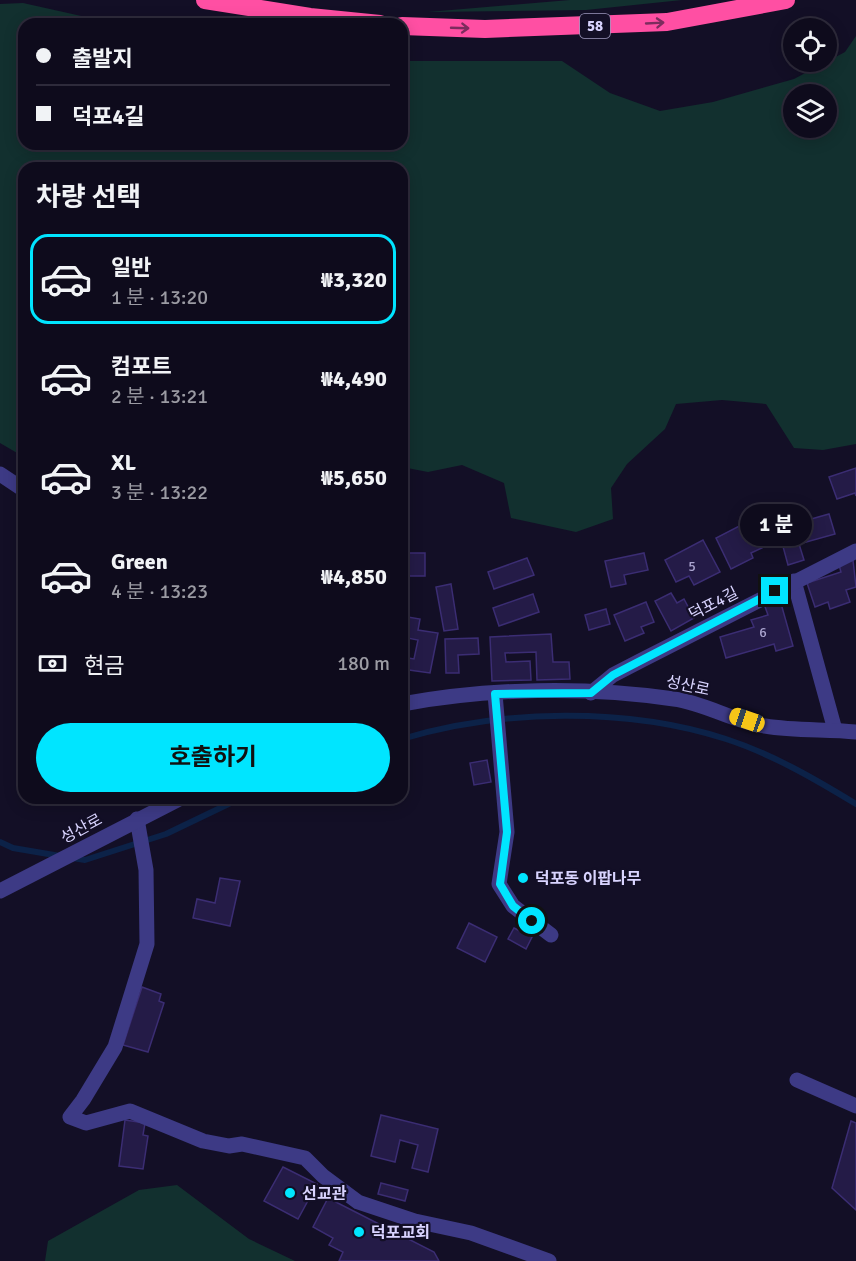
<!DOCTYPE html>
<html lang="ko">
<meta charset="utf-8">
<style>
:root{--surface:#0e0b1c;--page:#1c1929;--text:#f1f3f6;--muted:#9b9ba3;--line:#2e2b3b;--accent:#00e5ff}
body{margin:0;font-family:Signika,"Noto Sans KR",sans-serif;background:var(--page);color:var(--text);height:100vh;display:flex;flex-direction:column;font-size:22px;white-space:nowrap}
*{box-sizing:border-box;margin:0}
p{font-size:20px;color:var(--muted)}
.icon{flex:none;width:33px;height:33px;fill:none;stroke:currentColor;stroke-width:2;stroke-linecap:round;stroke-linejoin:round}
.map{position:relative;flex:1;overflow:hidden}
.details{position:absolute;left:18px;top:162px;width:390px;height:642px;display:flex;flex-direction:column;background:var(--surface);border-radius:18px;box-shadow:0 3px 15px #0003,0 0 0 2px var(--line)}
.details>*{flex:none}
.top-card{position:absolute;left:18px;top:18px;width:390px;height:132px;border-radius:18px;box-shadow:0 3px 15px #0003,0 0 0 2px var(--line);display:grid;align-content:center;height:132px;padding:0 18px;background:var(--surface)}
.tools{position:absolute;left:783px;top:18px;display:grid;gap:12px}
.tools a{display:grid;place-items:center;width:54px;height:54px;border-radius:50%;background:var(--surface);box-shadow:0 3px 15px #0003,0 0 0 2px var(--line);font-size:30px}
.end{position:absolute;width:27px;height:27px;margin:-14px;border:8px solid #00e5ff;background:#111;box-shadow:0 0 0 3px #111}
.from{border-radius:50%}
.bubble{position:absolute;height:42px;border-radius:21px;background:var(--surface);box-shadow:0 3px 15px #0003,0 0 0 2px var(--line);font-size:20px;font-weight:700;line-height:42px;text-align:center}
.car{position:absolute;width:18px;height:36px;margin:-18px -9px;border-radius:8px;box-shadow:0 0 4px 2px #0007;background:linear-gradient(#f5c518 24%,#345 0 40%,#f5c518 0 76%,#345 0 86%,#f5c518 0)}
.top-card b{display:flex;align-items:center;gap:21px;height:57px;font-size:22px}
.top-card b+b{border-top:2px solid var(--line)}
.top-card i{width:15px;height:15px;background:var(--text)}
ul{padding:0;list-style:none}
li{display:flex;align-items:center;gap:18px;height:90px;margin:0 12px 9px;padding:0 6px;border:3px solid transparent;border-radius:18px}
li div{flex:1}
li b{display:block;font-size:22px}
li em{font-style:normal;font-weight:700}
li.current{border-color:var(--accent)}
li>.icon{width:54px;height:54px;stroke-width:1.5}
h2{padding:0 18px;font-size:27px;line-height:72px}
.pay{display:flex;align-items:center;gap:15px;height:66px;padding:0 18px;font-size:22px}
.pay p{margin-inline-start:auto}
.action{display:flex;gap:12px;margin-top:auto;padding:12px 18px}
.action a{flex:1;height:69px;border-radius:36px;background:var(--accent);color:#111;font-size:24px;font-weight:700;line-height:69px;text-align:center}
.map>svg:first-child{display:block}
</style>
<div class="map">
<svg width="856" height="1261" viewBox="0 0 856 1261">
<rect width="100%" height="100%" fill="#130f26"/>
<g fill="#12302f" fill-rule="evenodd">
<path d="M 570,0 L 682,0 L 586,10 L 428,12 Z"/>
<path d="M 23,3 L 117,24 L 24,24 L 24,144 L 402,144 L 402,61 L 562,61 L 610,93 L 660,111 L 713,102 L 794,79 L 845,52 L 856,36 L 856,444 L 823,450 L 794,448 L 766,404 L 722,400 L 676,404 L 665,429 L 627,464 L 611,488 L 613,519 L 576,532 L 511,518 L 504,483 L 462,465 L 428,472 L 402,467 L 402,168 L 24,168 L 24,457 L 0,443 L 0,4 ZM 794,94 L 826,94 L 826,128 L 794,128 Z"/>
<path d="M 177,1185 L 249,1239 L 295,1261 L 45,1261 L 48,1241 L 139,1190 Z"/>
</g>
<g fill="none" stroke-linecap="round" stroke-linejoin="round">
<g stroke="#0c2248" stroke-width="6">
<path d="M 402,739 C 501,709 627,707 726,739 C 772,754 815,779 856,804"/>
<path d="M 0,842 L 13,848 L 60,856"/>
<path d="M 73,858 L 85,860 L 166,834 L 241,798"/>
</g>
</g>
<g fill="#241b47" stroke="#3b2d73" stroke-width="1.5">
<path d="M 856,468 L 856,496 L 855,493 L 837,499 L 829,477 Z"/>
<path d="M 829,514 L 835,534 L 799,544 L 804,560 L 788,565 L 781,539 L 800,533 L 797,523 Z"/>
<path d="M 749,521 L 762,548 L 751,553 L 753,558 L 731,569 L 716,538 Z"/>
<path d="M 703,540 L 720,572 L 694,585 L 689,576 L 676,582 L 665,560 Z"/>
<rect x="402" y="553" width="23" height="23"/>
<path d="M 644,553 L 648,570 L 624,575 L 626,584 L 611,587 L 605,561 Z"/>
<path d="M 527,558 L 534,575 L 494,589 L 488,572 Z"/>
<path d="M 853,560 L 856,587 L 846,590 L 850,602 L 830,609 L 828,602 L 815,607 L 807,583 L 841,572 L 839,565 Z"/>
<path d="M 451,584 L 458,629 L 444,631 L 436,587 Z"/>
<path d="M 671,593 L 677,603 L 684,599 L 694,618 L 671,631 L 655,601 Z"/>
<path d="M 533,594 L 539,612 L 499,626 L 493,608 Z"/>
<path d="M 780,600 L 793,646 L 776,651 L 774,644 L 726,658 L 720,637 L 754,627 L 751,620 L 768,615 L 764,604 Z"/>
<path d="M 646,602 L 654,622 L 641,627 L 644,633 L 625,641 L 614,615 Z"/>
<path d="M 606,609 L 610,624 L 589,630 L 585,615 Z"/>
<path d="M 402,616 L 420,619 L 418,630 L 438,633 L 430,673 L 402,669 L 402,657 L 414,659 L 418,640 L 402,637 Z"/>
<path d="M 551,634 L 553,662 L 569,662 L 570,679 L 537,680 L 536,652 L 505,653 L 506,662 L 530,661 L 531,680 L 492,681 L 490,637 Z"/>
<path d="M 478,638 L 479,654 L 458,655 L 459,673 L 446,673 L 445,639 Z"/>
<path d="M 487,760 L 491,782 L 474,785 L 470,763 Z"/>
<path d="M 220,878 L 240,881 L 230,926 L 193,918 L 197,899 L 215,903 Z"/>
<path d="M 469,923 L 497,937 L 485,962 L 457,948 Z"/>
<path d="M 514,928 L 532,937 L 526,949 L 508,939 Z"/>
<path d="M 142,987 L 161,994 L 159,1001 L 164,1003 L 148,1052 L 123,1045 Z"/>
<path d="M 381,1115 L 438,1129 L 428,1172 L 412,1168 L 418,1145 L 400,1140 L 395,1162 L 371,1156 Z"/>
<path d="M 125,1120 L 145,1123 L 143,1135 L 148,1136 L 143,1169 L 119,1166 Z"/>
<path d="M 851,1121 L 856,1123 L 856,1210 L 832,1188 Z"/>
<path d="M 283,1167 L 317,1184 L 298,1219 L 264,1201 Z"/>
<path d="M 381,1183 L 408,1190 L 405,1201 L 378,1194 Z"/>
<path d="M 328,1198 L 434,1252 L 439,1261 L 339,1261 L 343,1252 L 329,1245 L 333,1238 L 313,1227 Z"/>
</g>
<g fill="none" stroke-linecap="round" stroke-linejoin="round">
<g stroke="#3d3a85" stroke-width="15">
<path d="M 0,474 L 24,490"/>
<path d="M 794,581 L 835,730"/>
<path d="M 591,693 L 613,675 L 640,661 L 856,551"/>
<path d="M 495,694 L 507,832 L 499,884 L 513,906 L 551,935"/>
<path d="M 402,704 C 489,688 586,686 674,699 C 705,703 734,722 765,726 C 795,731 826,729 856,732"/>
<path d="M 137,819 L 146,870 L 147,944 L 115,1047 L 83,1100 L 70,1117 L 86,1123 L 130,1111 L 203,1141 L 229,1146 L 242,1144 L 305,1158 L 323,1176 L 358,1202 L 415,1221 L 471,1233 L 549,1261"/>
<path d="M 0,891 L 181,798"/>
<path d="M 797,1080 L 856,1106"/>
</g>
<g stroke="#ff4fa3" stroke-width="18">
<path d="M 205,0 L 310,17 L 380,24"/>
<path d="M 402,26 L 485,29 L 667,22 L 786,0"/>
</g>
</g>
<defs><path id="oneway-shaft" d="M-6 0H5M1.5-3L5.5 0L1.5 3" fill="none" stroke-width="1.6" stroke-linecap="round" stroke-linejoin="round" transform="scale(1.5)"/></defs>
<g stroke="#7d2c5e">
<use href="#oneway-shaft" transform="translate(655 23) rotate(-3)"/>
<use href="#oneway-shaft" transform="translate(460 28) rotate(2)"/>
</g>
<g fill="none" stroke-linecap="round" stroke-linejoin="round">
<path stroke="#00e5ff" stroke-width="8" d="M 532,921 L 513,906 L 500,884 L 507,832 L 495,694 L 591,693 L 613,675 L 775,591"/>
</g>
<g fill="#00e5ff" stroke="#130f26" stroke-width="2">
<circle cx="523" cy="878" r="6"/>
<circle cx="290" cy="1193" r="6"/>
<circle cx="359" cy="1232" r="6"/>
</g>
<g text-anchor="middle" stroke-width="4.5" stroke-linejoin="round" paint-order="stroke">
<g font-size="14" fill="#aca6d1">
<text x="692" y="571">5</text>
<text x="763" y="637">6</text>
</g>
<rect fill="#130f26" stroke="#9e99be" stroke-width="1.5" x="580" y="14" width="30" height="24" rx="4.5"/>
<g font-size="15" font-weight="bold" fill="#d9d4ff">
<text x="595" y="31">58</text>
</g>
<g font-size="16" fill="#d9d4ff" stroke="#130f26">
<text transform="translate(713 603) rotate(-27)" y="6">덕포4길</text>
<text transform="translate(688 685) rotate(12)" y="6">성산로</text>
<text transform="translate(81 828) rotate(-28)" y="6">성산로</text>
</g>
<g font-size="16" font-weight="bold" fill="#d9d4ff" stroke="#130f26" text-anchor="start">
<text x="535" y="884">덕포동 이팝나무</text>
<text x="302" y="1199">선교관</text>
<text x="371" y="1238">덕포교회</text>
</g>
</g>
</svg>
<div class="tools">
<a><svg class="icon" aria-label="locate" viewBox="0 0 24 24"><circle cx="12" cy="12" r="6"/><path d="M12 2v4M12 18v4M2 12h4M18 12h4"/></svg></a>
<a><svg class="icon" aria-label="layers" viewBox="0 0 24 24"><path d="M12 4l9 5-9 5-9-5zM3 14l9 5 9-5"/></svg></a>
</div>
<i class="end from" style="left:532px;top:921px"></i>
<i class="end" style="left:775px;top:591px"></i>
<div class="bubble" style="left:740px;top:504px;width:72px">1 분</div>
<i class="car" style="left:747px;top:720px;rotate:289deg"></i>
<div class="top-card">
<b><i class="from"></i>출발지</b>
<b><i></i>덕포4길</b>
</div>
<section class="details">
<h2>차량 선택</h2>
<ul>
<li class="current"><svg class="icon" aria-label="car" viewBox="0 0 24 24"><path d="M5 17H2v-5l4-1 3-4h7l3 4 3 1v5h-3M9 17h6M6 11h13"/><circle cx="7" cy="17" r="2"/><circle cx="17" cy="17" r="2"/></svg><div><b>일반</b><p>1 분 · 13:20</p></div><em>₩3,320</em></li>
<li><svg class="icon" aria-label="car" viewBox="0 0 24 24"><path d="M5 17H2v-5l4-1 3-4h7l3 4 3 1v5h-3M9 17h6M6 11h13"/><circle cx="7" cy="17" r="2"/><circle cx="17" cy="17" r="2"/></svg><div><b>컴포트</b><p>2 분 · 13:21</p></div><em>₩4,490</em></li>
<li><svg class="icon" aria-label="car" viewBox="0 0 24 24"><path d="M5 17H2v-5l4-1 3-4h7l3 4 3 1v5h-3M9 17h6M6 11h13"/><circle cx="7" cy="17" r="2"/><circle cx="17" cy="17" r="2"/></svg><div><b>XL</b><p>3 분 · 13:22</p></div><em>₩5,650</em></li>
<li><svg class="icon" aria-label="car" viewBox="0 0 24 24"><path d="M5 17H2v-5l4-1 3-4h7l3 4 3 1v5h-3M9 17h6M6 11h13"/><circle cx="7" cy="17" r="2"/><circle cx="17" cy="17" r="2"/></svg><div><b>Green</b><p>4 분 · 13:23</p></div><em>₩4,850</em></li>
</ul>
<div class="pay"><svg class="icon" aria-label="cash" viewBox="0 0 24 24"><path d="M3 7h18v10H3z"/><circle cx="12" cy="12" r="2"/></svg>현금<p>180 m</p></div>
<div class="action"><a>호출하기</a></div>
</section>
</div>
